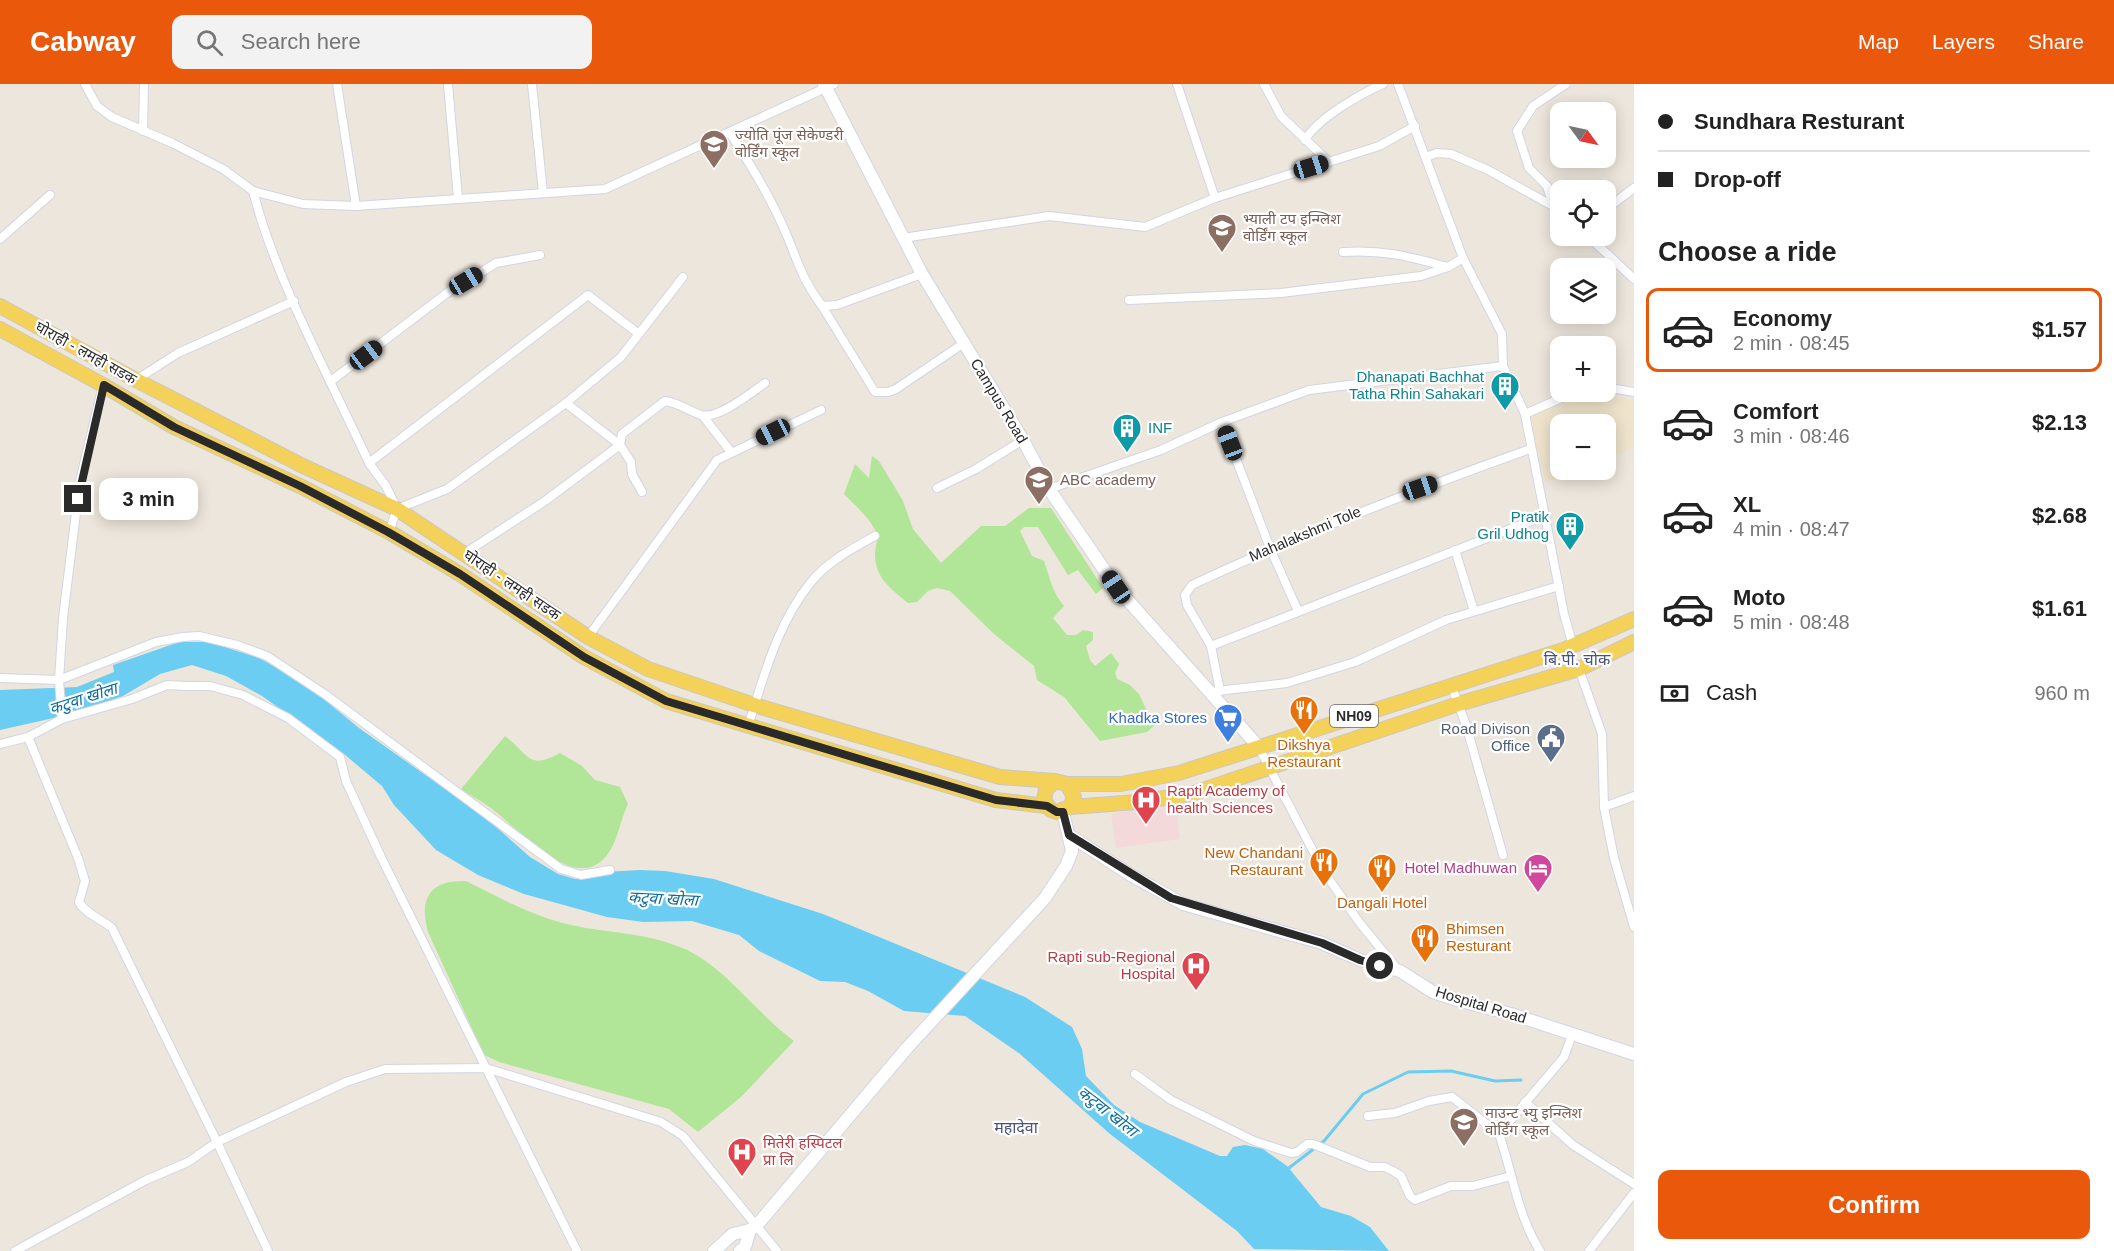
<!DOCTYPE html>
<meta charset="utf-8">
<style>
:root{--surface:#fff;--page:#f2f2f2;--text:#222;--muted:#767676;--line:#e0e0e0;--accent:#ea580c}
body{margin:0;font-family:Arial,"Noto Sans Devanagari",sans-serif;background:var(--page);color:var(--text);height:100vh;display:flex;flex-direction:column;font-size:22px;white-space:nowrap}
*{box-sizing:border-box;margin:0}
p{font-size:20px;color:var(--muted)}
.icon{flex:none;width:33px;height:33px;fill:none;stroke:currentColor;stroke-width:2;stroke-linecap:round;stroke-linejoin:round}
.map{position:relative;flex:1;overflow:hidden}
.side{display:flex;flex-direction:column;background:var(--surface);width:480px}
.side>*{flex:none}
.hud{display:grid;align-content:center;height:132px;padding:0 24px;background:var(--surface)}
.needle{width:39px;rotate:123deg}
.buttons{position:absolute;left:1550px;top:18px;display:grid;gap:12px}
.buttons a{display:grid;place-items:center;width:66px;height:66px;border-radius:12px;background:var(--surface);box-shadow:0 3px 15px #0003;font-size:30px}
.end{position:absolute;width:27px;height:27px;margin:-14px;border:8px solid #2a2a2a;background:#fff;box-shadow:0 0 0 3px #fff}
.from{border-radius:50%}
.bubble{position:absolute;height:42px;border-radius:12px;background:var(--surface);box-shadow:0 3px 15px #0003;font-size:20px;font-weight:600;line-height:42px;text-align:center}
.car{position:absolute;width:18px;height:36px;margin:-18px -9px;border-radius:8px;box-shadow:0 0 4px 2px #0007;background:linear-gradient(#222 24%,#8ab4d8 0 40%,#222 0 76%,#8ab4d8 0 86%,#222 0)}
.hud b{display:flex;align-items:center;gap:21px;height:57px;font-size:22px}
.hud b+b{border-top:2px solid var(--line)}
.hud i{width:15px;height:15px;background:var(--text)}
ul{padding:0;list-style:none}
li{display:flex;align-items:center;gap:18px;height:84px;margin:0 12px 9px;padding:0 12px;border:3px solid transparent;border-radius:12px}
li div{flex:1}
li b{display:block;font-size:22px}
li em{font-style:normal;font-weight:600}
li.current{border-color:var(--accent)}
li>.icon{width:54px;height:54px;stroke-width:1.5}
h2{padding:0 24px;font-size:27px;line-height:72px}
.pay{display:flex;align-items:center;gap:15px;height:66px;padding:0 24px;font-size:22px}
.pay p{margin-inline-start:auto}
.primary-button{display:flex;gap:12px;margin-top:auto;padding:12px 24px}
.primary-button a{flex:1;height:69px;border-radius:12px;background:var(--accent);color:#fff;font-size:24px;font-weight:600;line-height:69px;text-align:center}
header{display:flex;align-items:center;gap:36px;box-sizing:border-box;height:84px;padding:0 30px;background:var(--accent);color:#fff}
header strong{font-size:28px}
nav{display:flex;gap:33px;margin-inline-start:auto;font-size:21px}
.search{width:420px;height:54px;background:var(--page);display:flex;align-items:center;gap:15px;box-sizing:border-box;padding:0 21px;border-radius:12px;color:var(--muted);font-size:22px}
main{display:flex;flex:1;min-height:0}
.map>svg:first-child{display:block}
</style>
<header>
<strong>Cabway</strong>
<div class="search"><svg class="icon" aria-label="search" viewBox="0 0 24 24"><circle cx="10" cy="10" r="6"/><path d="M15 15l6 6"/></svg>Search here</div>
<nav><a>Map</a><a>Layers</a><a>Share</a></nav>
</header>
<main>
<div class="map">
<svg width="1634" height="1167" viewBox="0 0 1634 1167">
<rect width="100%" height="100%" fill="#ede6dc"/>
<path fill="#efe3cb" d="M 1579,313 L 1634,315 L 1634,364 L 1605,375 L 1605,340 L 1560,340 L 1560,386 L 1578,386 L 1546,398 L 1529,332 Z"/>
<path fill="#f4d9da" d="M 1176,720 L 1180,755 L 1116,764 L 1111,730 Z"/>
<g fill="#b1e597">
<path d="M 872,372 L 879,377 L 903,417 L 913,445 L 941,479 L 981,442 L 1005,442 L 1029,424 L 1051,424 L 1103,504 L 1096,510 L 1078,486 L 1068,491 L 1038,443 L 1024,443 L 1020,447 L 1032,472 L 1044,477 C 1050,494 1052,508 1064,522 L 1053,534 L 1067,551 L 1076,551 L 1083,546 L 1093,548 L 1093,556 L 1086,562 L 1090,576 L 1095,582 L 1111,569 L 1119,580 L 1115,589 L 1117,595 L 1130,601 L 1139,610 L 1154,642 L 1147,648 L 1100,657 L 1064,613 L 1037,596 L 1034,582 L 994,550 L 950,507 L 937,504 L 928,507 L 917,518 L 908,519 C 891,505 875,494 875,470 C 875,464 878,456 877,451 C 872,435 855,422 844,410 L 855,380 L 869,394 Z"/>
<path d="M 505,652 C 529,670 527,687 560,669 L 582,682 L 595,696 L 620,703 L 628,720 C 620,736 618,757 607,771 C 575,814 514,739 488,722 C 480,716 470,712 461,705 Z"/>
<path d="M 466,797 C 500,814 534,833 571,841 C 612,850 647,848 687,866 C 727,885 758,931 794,957 L 741,1013 L 698,1048 L 669,1025 L 499,978 L 484,971 L 428,848 C 419,815 429,796 466,797 Z"/>
</g>
<path fill="#6ccdf2" d="M 179,558 L 209,558 L 259,574 L 304,599 L 359,644 L 486,734 L 530,773 L 558,790 L 575,795 L 604,788 L 640,786 L 665,787 L 714,795 L 823,830 L 1025,913 L 1072,943 L 1082,965 L 1086,992 L 1114,1021 L 1140,1038 L 1220,1072 L 1227,1072 L 1233,1063 L 1245,1061 L 1263,1065 L 1287,1082 L 1321,1123 L 1351,1132 L 1370,1143 L 1389,1167 L 1254,1165 L 1237,1147 L 1110,1050 L 1020,970 L 965,932 L 904,927 L 868,907 L 845,898 L 820,897 L 759,867 L 739,851 L 692,837 L 643,838 L 607,833 L 524,810 L 478,791 L 436,766 L 394,721 L 382,702 L 344,670 L 262,612 L 226,592 L 192,581 L 160,590 L 123,612 L 67,631 L 0,646 L 0,606 L 77,603 L 114,588 L 113,581 Z"/>
<g fill="none" stroke-linecap="round" stroke-linejoin="round">
<path stroke="#6ccdf2" stroke-width="3" d="M 1285,1087 L 1324,1057 L 1363,1010 L 1408,988 L 1451,987 L 1495,997 L 1521,996"/>
<g stroke="#d1d5e4" stroke-width="10">
<g id="street">
<path d="M 85,0 L 97,22 L 112,33 L 172,59 L 223,85 L 253,107 L 303,120 L 356,122 L 605,105 L 834,0"/>
<path d="M 337,0 L 356,122"/>
<path d="M 448,0 L 458,114"/>
<path d="M 532,0 L 543,109"/>
<path d="M 1177,0 L 1215,114 L 1379,62 L 1415,42"/>
<path d="M 1264,0 L 1281,32 L 1329,78"/>
<path d="M 1398,0 L 1463,174 L 1502,250 L 1503,282 L 1525,330 L 1564,530 L 1573,562"/>
<path d="M 143,47 L 144,0"/>
<path d="M 730,49 C 751,81 770,112 785,147 C 798,177 801,194 822,222 L 837,221 L 922,190"/>
<path d="M 1305,56 C 1318,34 1360,10 1383,0"/>
<path d="M 1426,73 L 1437,69 L 1451,70 L 1488,86 L 1560,126"/>
<path d="M 253,107 C 276,197 330,294 369,379 L 386,402 L 397,425 L 389,448"/>
<path d="M 1553,121 L 1547,102 L 1529,84 L 1517,47 L 1533,22 L 1566,0"/>
<path d="M 1605,126 L 1634,104"/>
<path d="M 1588,152 L 1634,195"/>
<path d="M 903,154 L 1049,132 L 1145,143 L 1215,114"/>
<path d="M 0,155 L 50,111"/>
<path d="M 1343,168 C 1383,165 1410,173 1448,183"/>
<path d="M 1129,216 L 1281,209 L 1421,192 L 1448,183 L 1463,174"/>
<path d="M 822,222 L 875,308 L 888,308 L 896,305 L 964,259"/>
<path d="M 136,296 L 178,269 L 294,217"/>
<path d="M 331,297 L 451,206 L 480,189 L 496,179 L 540,171"/>
<path d="M 1605,303 L 1634,308"/>
<path d="M 566,319 L 620,361 L 631,378 L 632,390 L 642,408"/>
<path d="M 1525,330 L 1575,308"/>
<path d="M 703,332 L 731,368"/>
<path d="M 1222,338 L 1270,464 L 1298,527"/>
<path d="M 369,379 L 588,211 L 639,250"/>
<path d="M 937,404 L 976,385 L 1023,356"/>
<path d="M 1049,405 L 1161,366 L 1222,338 L 1309,306 L 1503,282"/>
<path d="M 397,425 L 447,405 L 566,319 L 621,273 L 683,193"/>
<path d="M 1455,466 L 1474,527"/>
<path d="M 465,469 L 545,417 L 620,361 L 622,350 L 665,317 C 679,319 689,327 701,331 C 718,336 752,308 765,299"/>
<path d="M 588,553 L 717,376 L 821,326"/>
<path d="M 1211,562 L 1546,431"/>
<path d="M 1579,585 L 1602,650 L 1604,723 L 1614,774 L 1634,843"/>
<path d="M 0,594 L 59,596 L 156,558 L 183,553 L 199,552 L 237,561 L 267,572 L 326,611 L 561,785 L 581,791 L 610,786"/>
<path d="M 1452,603 L 1466,641 L 1503,771"/>
<path d="M 1217,607 L 1287,599 L 1355,578 L 1446,536 L 1559,502"/>
<path d="M 1220,607 L 1211,562 L 1187,521 L 1185,511 L 1192,501 C 1302,449 1415,406 1530,365"/>
<path d="M 62,635 L 59,596 L 63,534 L 80,397 L 103,301"/>
<path d="M 748,642 C 764,592 777,540 811,498 C 827,478 853,464 875,452"/>
<path d="M 28,653 L 78,774 L 85,797 L 79,818 C 84,829 103,836 112,844 L 217,1058 L 346,998 L 385,985 L 486,984 L 661,1038 L 683,1052 L 777,1167"/>
<path d="M 0,660 L 28,653 L 62,635 L 132,615 L 167,601 L 187,602 L 210,602 L 243,611 L 288,634 L 340,673 L 346,697 L 381,773 L 577,1167"/>
<path d="M 1258,662 L 1324,788 L 1359,838 L 1399,887"/>
<path d="M 1604,723 L 1634,712"/>
<path d="M 1135,990 L 1171,1016 L 1254,1057 L 1291,1069 L 1297,1068 L 1307,1060 L 1313,1060 L 1370,1083 L 1385,1083 L 1393,1087 L 1401,1092 L 1410,1112 L 1415,1116 L 1451,1102 L 1473,1102 L 1511,1092"/>
<path d="M 1525,1018 L 1573,1061 L 1634,1100"/>
<path d="M 1368,1032 L 1395,1029 L 1429,1017 L 1452,1013 L 1499,1050"/>
<path d="M 15,1167 L 146,1096 L 188,1078 L 217,1058 L 268,1167"/>
<path d="M 1540,1167 C 1517,1130 1513,1090 1499,1050 L 1564,973 L 1572,951"/>
<path d="M 1589,1167 L 1634,1109"/>
</g>
</g>
<g stroke="#d1d5e4" stroke-width="14">
<g id="secondary">
<path d="M 824,0 L 922,190 L 1023,356 L 1049,405 L 1116,503 L 1258,662"/>
<path d="M 1069,751 L 1129,790 L 1183,820 L 1322,859 L 1360,876 L 1400,887 L 1433,908 L 1457,916 L 1511,930 L 1634,970"/>
<path d="M 714,1167 L 733,1150 L 750,1146 L 757,1141 L 907,964 L 1045,814 L 1066,782 L 1072,767 L 1063,728"/>
<path d="M 740,1167 L 745,1163 L 750,1146"/>
</g>
</g>
<g stroke="#c8c8c8" stroke-width="16">
<g id="primary">
<path d="M 0,222 L 136,296 L 303,382 L 397,425 L 588,553 L 648,585 L 754,621 L 1000,693 L 1055,697"/>
<path d="M 0,245 L 103,301 L 174,343 L 300,402 L 389,448 L 460,490 L 584,573 L 666,617 L 996,716 L 1046,722"/>
<path d="M 1067,700 L 1121,700 L 1179,689 L 1563,566 L 1634,535"/>
<path d="M 1070,723 L 1074,713 L 1067,700 L 1055,697 L 1046,705 L 1044,717 L 1051,726 L 1057,728 L 1070,723 L 1138,718 L 1191,710 L 1458,620 L 1579,585 L 1634,558"/>
</g>
</g>
<use href="#street" stroke="#fff" stroke-width="8"/>
<use href="#secondary" stroke="#fff" stroke-width="12"/>
<use href="#primary" stroke="#f4d159" stroke-width="14"/>
</g>
<g fill="none" stroke-linecap="round" stroke-linejoin="round">
<path stroke="#2a2a2a" stroke-width="8" d="M 78,415 L 104,301 L 174,343 L 300,402 L 388,448 L 460,490 L 584,573 L 666,617 L 996,716 L 1047,722 L 1057,728 L 1063,728 L 1069,751 L 1171,814 L 1322,859 L 1360,876 L 1380,882"/>
</g>
<defs>
<g id="school-pin" transform="scale(1.5)"><path d="M0 17L-7.5 6A9.5 9.5 0 1 1 7.5 6Z" fill="#8d6e63" stroke="#fff"/><path d="M0-5L7-2L0 1L-7-2ZM-4 1L0 2.5L4 1V4Q0 6-4 4Z" fill="#fff"/></g>
<g id="building-pin" transform="scale(1.5)"><path d="M0 17L-7.5 6A9.5 9.5 0 1 1 7.5 6Z" fill="#0f9aa8" stroke="#fff"/><path d="M-4-6H4V6H1V3H-1V6H-4ZM-2.5-4.3h1.7v1.8h-1.7ZM.8-4.3h1.7v1.8H.8ZM-2.5-1h1.7V.8h-1.7ZM.8-1h1.7V.8H.8Z" fill="#fff"/></g>
<g id="restaurant-pin" transform="scale(1.5)"><path d="M0 17L-7.5 6A9.5 9.5 0 1 1 7.5 6Z" fill="#e8710a" stroke="#fff"/><path d="M-5-6h1v4h1v-4h1v4h1v-4h1v5L-1.5 .5V6h-2V.5L-5-1ZM5-6V6H3V1.5H1.5Q1.5-4 5-6Z" fill="#fff"/></g>
<g id="supermarket-pin" transform="scale(1.5)"><path d="M0 17L-7.5 6A9.5 9.5 0 1 1 7.5 6Z" fill="#3f7fe0" stroke="#fff"/><path d="M-6-5.5h2.5l.6 2H6L4.5 2H-2.5L-4.4-4H-6ZM-1.5 3.2a1.3 1.3 0 1 0 .1 0ZM3 3.2a1.3 1.3 0 1 0 .1 0Z" fill="#fff"/></g>
<g id="civic-pin" transform="scale(1.5)"><path d="M0 17L-7.5 6A9.5 9.5 0 1 1 7.5 6Z" fill="#5c6f8a" stroke="#fff"/><path d="M-.6-6.5H3V-4.5H.6V-3L4-1V1h2V6H-6V1h2V-1L-.6-3ZM-1.2 2.5V6h2.4V2.5Z" fill="#fff"/></g>
<g id="hospital-pin" transform="scale(1.5)"><path d="M0 17L-7.5 6A9.5 9.5 0 1 1 7.5 6Z" fill="#e0444e" stroke="#fff"/><path d="M-5-5h3v3.5h4V-5h3V5h-3V1.5h-4V5h-3Z" fill="#fff"/></g>
<g id="hotel-pin" transform="scale(1.5)"><path d="M0 17L-7.5 6A9.5 9.5 0 1 1 7.5 6Z" fill="#d1479c" stroke="#fff"/><path d="M-6-4.5h1.5V1H6V5H4.5V3h-9V5H-6ZM-4 0a1.8 1.8 0 1 1 3.6 0ZM.5 0V-2.5h3Q6-2.5 6 0Z" fill="#fff"/></g>
</defs>
<g fill-rule="evenodd">
<use href="#school-pin" x="714" y="60"/>
<use href="#school-pin" x="1222" y="144"/>
<use href="#building-pin" x="1505" y="302"/>
<use href="#building-pin" x="1127" y="344"/>
<use href="#school-pin" x="1039" y="396"/>
<use href="#building-pin" x="1570" y="442"/>
<use href="#restaurant-pin" x="1304" y="626"/>
<use href="#supermarket-pin" x="1228" y="634"/>
<use href="#civic-pin" x="1551" y="654"/>
<use href="#hospital-pin" x="1146" y="716"/>
<use href="#restaurant-pin" x="1324" y="778"/>
<use href="#restaurant-pin" x="1382" y="784"/>
<use href="#hotel-pin" x="1538" y="784"/>
<use href="#restaurant-pin" x="1425" y="854"/>
<use href="#hospital-pin" x="1196" y="882"/>
<use href="#school-pin" x="1464" y="1038"/>
<use href="#hospital-pin" x="742" y="1068"/>
</g>
<g text-anchor="middle" stroke-width="4.5" stroke-linejoin="round" paint-order="stroke">
<rect fill="#fff" stroke="#6a6a6a" stroke-width="1.5" x="1330" y="621" width="48" height="22" rx="4.5"/>
<g font-size="14" font-weight="bold" fill="#2a2a2a">
<text x="1354" y="637">NH09</text>
</g>
<g font-size="15" fill="#785e54" stroke="#fff" text-anchor="start">
<text x="735" y="56">ज्योति पूंज सेकेण्डरी<tspan x="735" dy="17">वोर्डिंग स्कूल</tspan></text>
<text x="1243" y="140">भ्याली टप इन्ग्लिश<tspan x="1243" dy="17">वोर्डिंग स्कूल</tspan></text>
<text x="1060" y="401">ABC academy</text>
<text x="1485" y="1034">माउन्ट भ्यु इन्ग्लिश<tspan x="1485" dy="17">वोर्डिंग स्कूल</tspan></text>
</g>
<g font-size="15" fill="#2a2a2a" stroke="#fff">
<text transform="translate(86 269) rotate(29)" y="5">घोराही - लमही सडक</text>
<text transform="translate(999 317) rotate(59)" y="5">Campus Road</text>
<text transform="translate(1305 450) rotate(-23)" y="5">Mahalakshmi Tole</text>
<text transform="translate(512 501) rotate(34)" y="5">घोराही - लमही सडक</text>
<text transform="translate(1481 921) rotate(17)" y="5">Hospital Road</text>
</g>
<g font-size="15" fill="#0d838f" stroke="#fff" text-anchor="end">
<text x="1484" y="298">Dhanapati Bachhat<tspan x="1484" dy="17">Tatha Rhin Sahakari</tspan></text>
<text x="1148" y="349" text-anchor="start">INF</text>
<text x="1549" y="438">Pratik<tspan x="1549" dy="17">Gril Udhog</tspan></text>
</g>
<g font-size="15" fill="#366cbe" stroke="#fff" text-anchor="end">
<text x="1207" y="639">Khadka Stores</text>
</g>
<g font-size="15" fill="#4e5e75" stroke="#fff" text-anchor="end">
<text x="1530" y="650">Road Divison<tspan x="1530" dy="17">Office</tspan></text>
</g>
<g font-size="15" fill="#c56008" stroke="#fff">
<text x="1304" y="666">Dikshya<tspan x="1304" dy="17">Restaurant</tspan></text>
<text x="1303" y="774" text-anchor="end">New Chandani<tspan x="1303" dy="17">Restaurant</tspan></text>
<text x="1382" y="824">Dangali Hotel</text>
<text x="1446" y="850" text-anchor="start">Bhimsen<tspan x="1446" dy="17">Resturant</tspan></text>
</g>
<g font-size="15" fill="#be3a42" stroke="#fff" text-anchor="start">
<text x="1167" y="712">Rapti Academy of<tspan x="1167" dy="17">health Sciences</tspan></text>
<text x="1175" y="878" text-anchor="end">Rapti sub-Regional<tspan x="1175" dy="17">Hospital</tspan></text>
<text x="763" y="1064">मितेरी हस्पिटल<tspan x="763" dy="17">प्रा लि</tspan></text>
</g>
<g font-size="15" fill="#b23c85" stroke="#fff" text-anchor="end">
<text x="1517" y="789">Hotel Madhuwan</text>
</g>
<g font-size="16" fill="#49527d" stroke="#fff">
<text x="1577" y="581">बि.पी. चोक</text>
<text x="1016" y="1049">महादेवा</text>
</g>
<g font-size="16" font-style="italic" fill="#0a6b9f" stroke="#fff">
<text transform="translate(83 614) rotate(-18)" y="6">कटुवा खोला</text>
<text transform="translate(663 814) rotate(3)" y="6">कटुवा खोला</text>
<text transform="translate(1108 1027) rotate(38)" y="6">कटुवा खोला</text>
</g>
</g>
</svg>
<div class="buttons">
<a><svg class="needle" viewBox="-14 -14 28 28"><path d="M0-13l5 13h-10z" fill="#e53935"/><path d="M0 13l5-13h-10z" fill="#767676"/></svg></a>
<a><svg class="icon" aria-label="locate" viewBox="0 0 24 24"><circle cx="12" cy="12" r="6"/><path d="M12 2v4M12 18v4M2 12h4M18 12h4"/></svg></a>
<a><svg class="icon" aria-label="layers" viewBox="0 0 24 24"><path d="M12 4l9 5-9 5-9-5zM3 14l9 5 9-5"/></svg></a>
<a>+</a>
<a>−</a>
</div>
<i class="end from" style="left:1380px;top:882px"></i>
<i class="end" style="left:78px;top:415px"></i>
<div class="bubble" style="left:99px;top:394px;width:99px">3 min</div>
<i class="car" style="left:1311px;top:83px;rotate:73deg"></i>
<i class="car" style="left:466px;top:197px;rotate:59deg"></i>
<i class="car" style="left:366px;top:271px;rotate:53deg"></i>
<i class="car" style="left:773px;top:348px;rotate:244deg"></i>
<i class="car" style="left:1230px;top:359px;rotate:339deg"></i>
<i class="car" style="left:1420px;top:404px;rotate:71deg"></i>
<i class="car" style="left:1116px;top:503px;rotate:326deg"></i>
</div>
<section class="side">
<div class="hud">
<b><i class="from"></i>Sundhara Resturant</b>
<b><i></i>Drop-off</b>
</div>
<h2>Choose a ride</h2>
<ul>
<li class="current"><svg class="icon" aria-label="car" viewBox="0 0 24 24"><path d="M5 17H2v-5l4-1 3-4h7l3 4 3 1v5h-3M9 17h6M6 11h13"/><circle cx="7" cy="17" r="2"/><circle cx="17" cy="17" r="2"/></svg><div><b>Economy</b><p>2 min · 08:45</p></div><em>$1.57</em></li>
<li><svg class="icon" aria-label="car" viewBox="0 0 24 24"><path d="M5 17H2v-5l4-1 3-4h7l3 4 3 1v5h-3M9 17h6M6 11h13"/><circle cx="7" cy="17" r="2"/><circle cx="17" cy="17" r="2"/></svg><div><b>Comfort</b><p>3 min · 08:46</p></div><em>$2.13</em></li>
<li><svg class="icon" aria-label="car" viewBox="0 0 24 24"><path d="M5 17H2v-5l4-1 3-4h7l3 4 3 1v5h-3M9 17h6M6 11h13"/><circle cx="7" cy="17" r="2"/><circle cx="17" cy="17" r="2"/></svg><div><b>XL</b><p>4 min · 08:47</p></div><em>$2.68</em></li>
<li><svg class="icon" aria-label="car" viewBox="0 0 24 24"><path d="M5 17H2v-5l4-1 3-4h7l3 4 3 1v5h-3M9 17h6M6 11h13"/><circle cx="7" cy="17" r="2"/><circle cx="17" cy="17" r="2"/></svg><div><b>Moto</b><p>5 min · 08:48</p></div><em>$1.61</em></li>
</ul>
<div class="pay"><svg class="icon" aria-label="cash" viewBox="0 0 24 24"><path d="M3 7h18v10H3z"/><circle cx="12" cy="12" r="2"/></svg>Cash<p>960 m</p></div>
<div class="primary-button"><a>Confirm</a></div>
</section>
</main>
